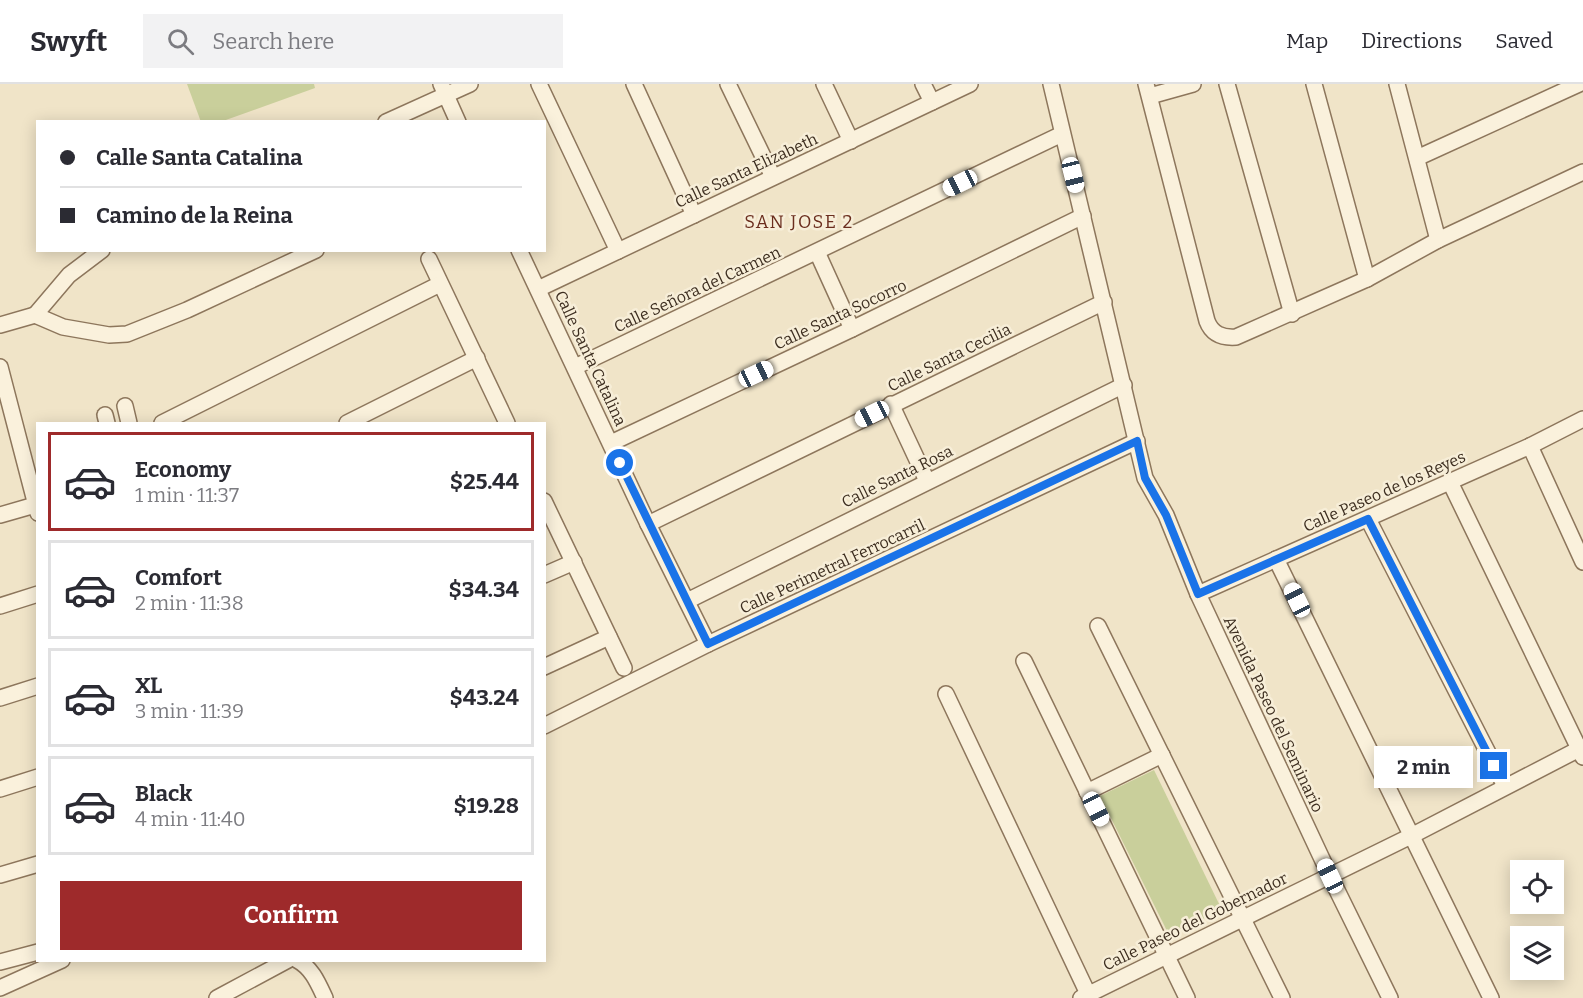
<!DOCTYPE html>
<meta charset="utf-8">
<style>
:root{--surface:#fff;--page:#f2f2f3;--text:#2b2b33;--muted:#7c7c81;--line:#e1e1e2;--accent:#9e2a2b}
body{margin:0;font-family:Bitter,serif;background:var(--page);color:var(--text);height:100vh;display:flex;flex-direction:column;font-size:22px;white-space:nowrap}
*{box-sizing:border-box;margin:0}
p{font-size:20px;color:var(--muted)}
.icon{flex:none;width:33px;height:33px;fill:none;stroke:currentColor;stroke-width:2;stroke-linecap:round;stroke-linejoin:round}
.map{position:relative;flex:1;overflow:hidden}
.drawer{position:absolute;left:36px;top:338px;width:510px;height:540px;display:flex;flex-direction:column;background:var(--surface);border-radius:0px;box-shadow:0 3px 15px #0003}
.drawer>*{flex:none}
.top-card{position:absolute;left:36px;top:36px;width:510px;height:132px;border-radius:0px;box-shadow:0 3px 15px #0003;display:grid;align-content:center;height:132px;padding:0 24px;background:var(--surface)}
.tools{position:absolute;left:1510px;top:776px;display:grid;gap:12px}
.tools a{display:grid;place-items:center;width:54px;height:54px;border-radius:0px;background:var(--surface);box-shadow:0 3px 15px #0003;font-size:30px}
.end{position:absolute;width:27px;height:27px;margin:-14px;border:8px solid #1a73e8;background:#fff;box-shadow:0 0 0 3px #fff}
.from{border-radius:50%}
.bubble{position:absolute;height:42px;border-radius:0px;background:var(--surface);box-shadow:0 3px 15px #0003;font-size:20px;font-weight:700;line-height:42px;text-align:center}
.car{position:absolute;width:18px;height:36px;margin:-18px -9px;border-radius:8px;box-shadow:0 0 4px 2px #0007;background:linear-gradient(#fff 24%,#345 0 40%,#fff 0 76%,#345 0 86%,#fff 0)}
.top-card b{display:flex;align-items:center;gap:21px;height:57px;font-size:22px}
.top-card b+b{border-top:2px solid var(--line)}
.top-card i{width:15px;height:15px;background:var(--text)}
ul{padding:10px 0 0;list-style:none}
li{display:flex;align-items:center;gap:18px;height:99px;margin:0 12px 9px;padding:0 12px;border:3px solid var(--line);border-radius:0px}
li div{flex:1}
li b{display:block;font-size:22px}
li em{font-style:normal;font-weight:700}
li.current{border-color:var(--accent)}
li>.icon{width:54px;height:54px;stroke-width:1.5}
.primary-button{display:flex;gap:12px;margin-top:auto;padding:12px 24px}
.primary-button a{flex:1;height:69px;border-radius:0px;background:var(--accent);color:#fff;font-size:24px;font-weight:700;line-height:69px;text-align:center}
header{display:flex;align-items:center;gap:36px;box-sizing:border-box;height:84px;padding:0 30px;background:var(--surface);border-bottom:2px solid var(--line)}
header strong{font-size:28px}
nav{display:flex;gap:33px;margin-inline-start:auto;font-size:21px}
.search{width:420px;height:54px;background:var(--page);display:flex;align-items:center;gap:15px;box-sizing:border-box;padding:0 21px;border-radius:0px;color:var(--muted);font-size:22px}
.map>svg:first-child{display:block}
</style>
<header>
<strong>Swyft</strong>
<div class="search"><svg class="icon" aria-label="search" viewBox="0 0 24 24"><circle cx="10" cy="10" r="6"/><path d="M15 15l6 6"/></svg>Search here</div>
<nav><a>Map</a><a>Directions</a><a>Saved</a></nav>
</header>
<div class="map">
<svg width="1583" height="914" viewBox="0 0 1583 914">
<rect width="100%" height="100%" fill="#f0e4c8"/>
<g fill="#c9cf9b">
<path d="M 187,0 L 314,0 L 315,4 L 223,37 L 201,38 Z"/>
<path d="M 1154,686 L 1222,826 L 1169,851 L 1100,712 Z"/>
</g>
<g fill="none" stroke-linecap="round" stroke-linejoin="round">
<g stroke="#8d765c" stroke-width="18">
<g id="minor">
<path d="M 441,0 L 458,38"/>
<path d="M 539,0 L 618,167"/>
<path d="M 634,0 L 694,131"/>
<path d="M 728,0 L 773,93"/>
<path d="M 824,0 L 851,57"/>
<path d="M 923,0 L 932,18"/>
<path d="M 1051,0 L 1145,394 L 1166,431 L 1198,510 L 1330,792 L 1390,914"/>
<path d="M 1146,0 L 1207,237 C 1212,250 1222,254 1236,253 L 1367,195 L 1438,156 L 1583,88"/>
<path d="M 1227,0 L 1292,230"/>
<path d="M 1314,0 L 1367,195"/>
<path d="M 1397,0 L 1438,156"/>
<path d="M 1150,12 L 1193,0"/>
<path d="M 386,38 L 470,0"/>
<path d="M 1417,74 L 1579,0"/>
<path d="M 519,166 L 648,440 L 708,560"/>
<path d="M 817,168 L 852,245"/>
<path d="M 429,175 L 507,339"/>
<path d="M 538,205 L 970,0"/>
<path d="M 35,231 L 63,243 L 109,251 L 127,250 L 187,226 L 316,166"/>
<path d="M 35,231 L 69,191 L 102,166"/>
<path d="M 0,241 L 35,231"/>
<path d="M 0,283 L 38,429"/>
<path d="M 575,283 L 1062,50"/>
<path d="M 891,320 L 927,397"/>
<path d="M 125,322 L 129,339"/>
<path d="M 105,331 L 107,339"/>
<path d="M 162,339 L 440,200"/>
<path d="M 347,339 L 477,274"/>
<path d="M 611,359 L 852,245 L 1083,132"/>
<path d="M 1530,362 L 1583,478"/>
<path d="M 1450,398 L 1583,673"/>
<path d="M 544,417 L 624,584"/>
<path d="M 0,431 L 35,421"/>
<path d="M 1368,435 L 1505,702"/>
<path d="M 648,440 L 1104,218"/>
<path d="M 1276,475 L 1491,914"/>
<path d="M 544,491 L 574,478"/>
<path d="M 1198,510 L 1530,362 L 1583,335"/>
<path d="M 687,517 L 1124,301"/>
<path d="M 0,522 L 38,510"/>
<path d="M 1098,542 L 1282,914"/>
<path d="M 1024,577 L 1187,914"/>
<path d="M 544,583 L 609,553"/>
<path d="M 946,610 L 1090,914"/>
<path d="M 0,614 L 38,602"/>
<path d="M 544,642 L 708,560 L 1137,357"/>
<path d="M 0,705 L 38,693"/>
<path d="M 1087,708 L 1162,671"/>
<path d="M 0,791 L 38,780"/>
<path d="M 297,876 C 312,884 318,899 325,914"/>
<path d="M 0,878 L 38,868"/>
<path d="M 0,904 L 62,876"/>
<path d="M 217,914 L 288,876"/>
<path d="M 1081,914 L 1413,751 L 1583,663"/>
</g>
</g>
<use href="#minor" stroke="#faf1dc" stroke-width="15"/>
</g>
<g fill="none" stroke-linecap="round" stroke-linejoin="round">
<path stroke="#1a73e8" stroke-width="8" d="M 620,379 L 708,560 L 1137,357 L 1145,394 L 1166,431 L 1198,510 L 1368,435 L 1494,682"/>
</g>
<g text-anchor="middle" stroke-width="5" stroke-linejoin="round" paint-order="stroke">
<g font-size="16" fill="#3d2e20" stroke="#f7eed8">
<text transform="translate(746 86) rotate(-25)" y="6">Calle Santa Elizabeth</text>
<text transform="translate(697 205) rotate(-25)" y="6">Calle Señora del Carmen</text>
<text transform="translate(840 230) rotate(-25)" y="6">Calle Santa Socorro</text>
<text transform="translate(949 273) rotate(-26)" y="6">Calle Santa Cecilia</text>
<text transform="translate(591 274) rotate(65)" y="6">Calle Santa Catalina</text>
<text transform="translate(897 392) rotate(-26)" y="6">Calle Santa Rosa</text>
<text transform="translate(1384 407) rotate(-24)" y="6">Calle Paseo de los Reyes</text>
<text transform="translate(832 482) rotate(-25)" y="6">Calle Perimetral Ferrocarril</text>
<text transform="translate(1274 630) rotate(65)" y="6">Avenida Paseo del Seminario</text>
<text transform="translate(1195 837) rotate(-26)" y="6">Calle Paseo del Gobernador</text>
</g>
<g font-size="18" letter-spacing="1.5" fill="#6b2e1e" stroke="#f7eed8">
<text x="799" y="144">SAN JOSE 2</text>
</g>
</g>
</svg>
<div class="tools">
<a><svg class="icon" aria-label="locate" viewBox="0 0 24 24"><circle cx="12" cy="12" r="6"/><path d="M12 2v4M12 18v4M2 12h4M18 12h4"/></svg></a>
<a><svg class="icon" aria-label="layers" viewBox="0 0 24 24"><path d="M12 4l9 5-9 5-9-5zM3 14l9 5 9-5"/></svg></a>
</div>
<i class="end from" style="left:620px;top:379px"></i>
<i class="end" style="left:1494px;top:682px"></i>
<div class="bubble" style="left:1374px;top:662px;width:99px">2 min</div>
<i class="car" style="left:1073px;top:91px;rotate:166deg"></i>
<i class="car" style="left:960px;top:99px;rotate:244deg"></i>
<i class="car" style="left:756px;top:290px;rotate:65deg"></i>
<i class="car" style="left:872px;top:330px;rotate:244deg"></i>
<i class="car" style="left:1297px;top:516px;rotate:334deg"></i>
<i class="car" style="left:1096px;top:725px;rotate:153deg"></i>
<i class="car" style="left:1330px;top:792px;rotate:335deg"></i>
<div class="top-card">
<b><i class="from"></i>Calle Santa Catalina</b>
<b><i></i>Camino de la Reina</b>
</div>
<section class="drawer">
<ul>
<li class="current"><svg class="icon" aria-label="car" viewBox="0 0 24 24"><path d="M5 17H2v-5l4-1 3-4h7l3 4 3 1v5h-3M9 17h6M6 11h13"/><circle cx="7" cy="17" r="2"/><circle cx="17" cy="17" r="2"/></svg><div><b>Economy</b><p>1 min · 11:37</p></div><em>$25.44</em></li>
<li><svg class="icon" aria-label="car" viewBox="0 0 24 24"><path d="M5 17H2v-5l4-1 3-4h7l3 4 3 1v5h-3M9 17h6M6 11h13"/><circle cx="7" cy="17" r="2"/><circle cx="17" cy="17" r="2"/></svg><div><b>Comfort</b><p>2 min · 11:38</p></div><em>$34.34</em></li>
<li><svg class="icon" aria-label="car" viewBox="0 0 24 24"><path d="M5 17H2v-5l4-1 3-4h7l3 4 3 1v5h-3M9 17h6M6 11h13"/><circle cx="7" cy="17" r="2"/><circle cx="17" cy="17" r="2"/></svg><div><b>XL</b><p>3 min · 11:39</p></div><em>$43.24</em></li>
<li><svg class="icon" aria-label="car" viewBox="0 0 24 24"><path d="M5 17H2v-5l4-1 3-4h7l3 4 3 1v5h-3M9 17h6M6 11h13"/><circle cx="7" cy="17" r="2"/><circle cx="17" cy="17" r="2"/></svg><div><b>Black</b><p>4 min · 11:40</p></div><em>$19.28</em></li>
</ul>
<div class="primary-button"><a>Confirm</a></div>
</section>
</div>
